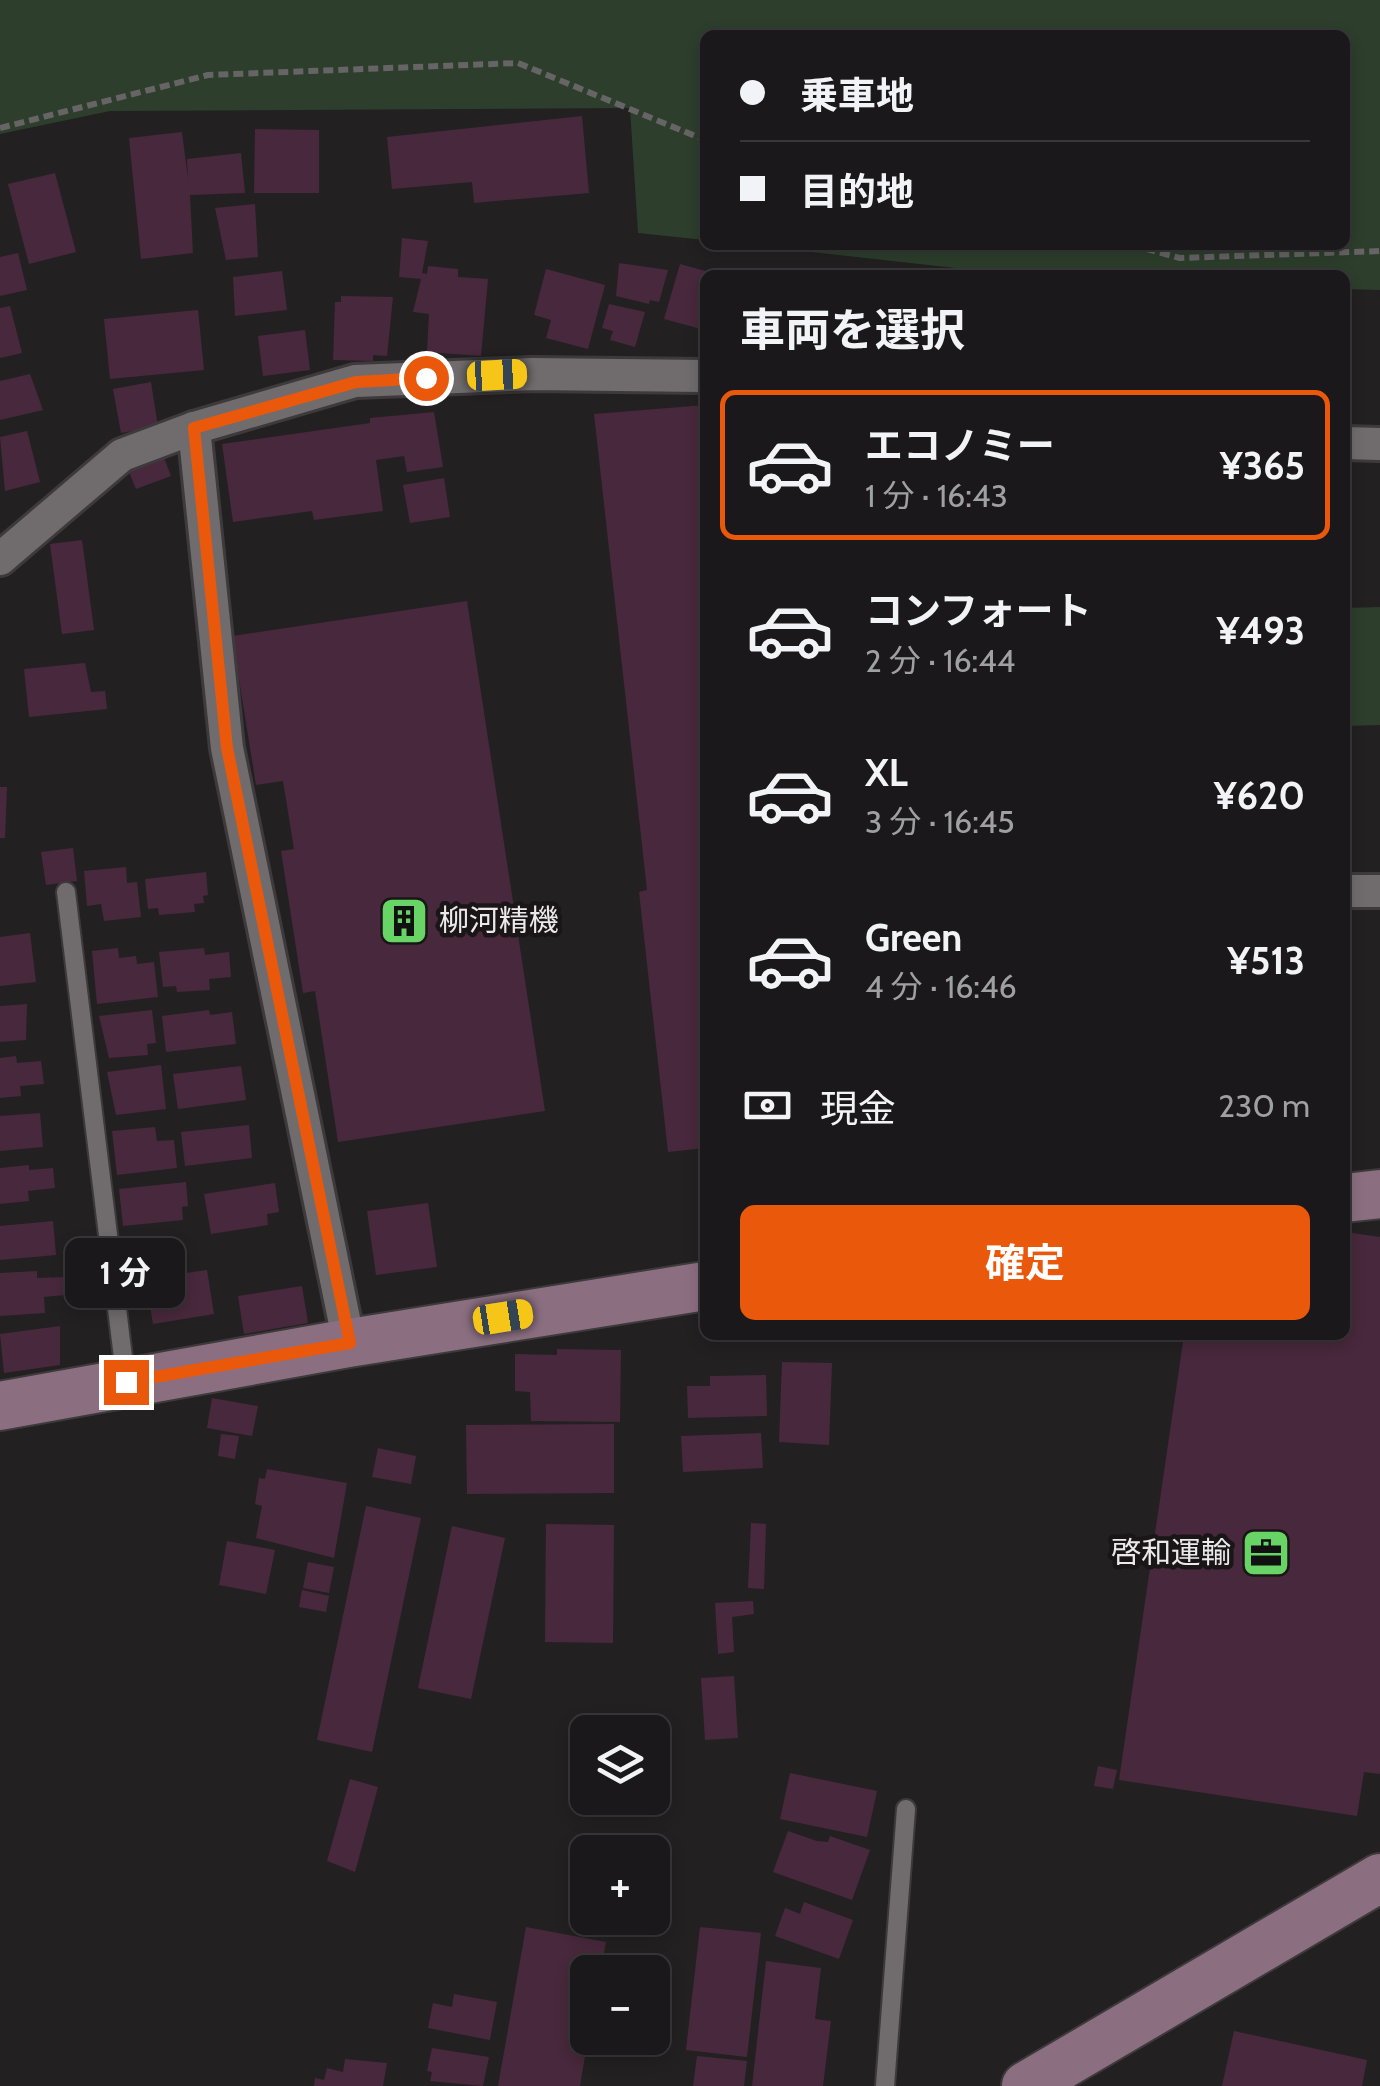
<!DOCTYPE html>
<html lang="ja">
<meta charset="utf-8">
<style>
:root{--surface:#1a181a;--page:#272527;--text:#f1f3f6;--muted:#9fa0a2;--line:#383739;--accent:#ea580c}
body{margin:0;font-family:Cabin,"Noto Sans JP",sans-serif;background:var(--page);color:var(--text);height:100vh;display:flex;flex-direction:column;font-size:38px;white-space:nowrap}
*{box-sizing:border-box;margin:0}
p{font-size:32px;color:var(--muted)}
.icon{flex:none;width:55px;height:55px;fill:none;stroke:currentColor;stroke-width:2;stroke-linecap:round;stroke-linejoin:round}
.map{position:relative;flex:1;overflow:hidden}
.panel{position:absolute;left:700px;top:270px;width:650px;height:1070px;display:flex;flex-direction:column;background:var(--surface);border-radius:15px;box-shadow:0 5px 15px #0003,0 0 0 2px var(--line)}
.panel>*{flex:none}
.banner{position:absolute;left:700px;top:30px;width:650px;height:220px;border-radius:15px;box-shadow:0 5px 15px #0003,0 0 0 2px var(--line);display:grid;align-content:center;height:220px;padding:0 40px;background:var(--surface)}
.controls{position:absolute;left:570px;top:1715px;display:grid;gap:20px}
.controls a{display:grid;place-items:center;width:100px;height:100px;border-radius:15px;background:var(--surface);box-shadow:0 5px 15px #0003,0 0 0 2px var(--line);font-size:50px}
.end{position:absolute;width:45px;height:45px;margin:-22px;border:12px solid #ea580c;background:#fff;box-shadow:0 0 0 5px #fff}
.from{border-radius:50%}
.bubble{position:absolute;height:70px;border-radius:15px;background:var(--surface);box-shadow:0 5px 15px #0003,0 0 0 2px var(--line);font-size:32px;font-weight:700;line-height:70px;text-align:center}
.car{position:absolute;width:30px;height:60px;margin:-30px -15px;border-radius:12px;box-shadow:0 0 8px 2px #0007;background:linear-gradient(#f5c518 24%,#345 0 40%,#f5c518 0 76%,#345 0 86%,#f5c518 0)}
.banner b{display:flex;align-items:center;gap:35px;height:95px;font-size:38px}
.banner b+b{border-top:2px solid var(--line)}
.banner i{width:25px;height:25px;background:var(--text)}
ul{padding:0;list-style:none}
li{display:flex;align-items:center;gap:30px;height:150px;margin:0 20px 15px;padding:0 20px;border:5px solid transparent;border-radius:15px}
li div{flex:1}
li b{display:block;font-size:38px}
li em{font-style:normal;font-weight:700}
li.active{border-color:var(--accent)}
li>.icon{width:90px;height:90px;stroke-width:1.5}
h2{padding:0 40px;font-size:45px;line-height:120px}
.pay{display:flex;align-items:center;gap:25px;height:110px;padding:0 40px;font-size:38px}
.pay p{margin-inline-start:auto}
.primary-button{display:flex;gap:20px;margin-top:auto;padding:20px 40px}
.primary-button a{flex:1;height:115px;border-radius:15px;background:var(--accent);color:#fff;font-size:40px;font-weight:700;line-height:115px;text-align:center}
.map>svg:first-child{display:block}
</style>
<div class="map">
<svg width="1380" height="2086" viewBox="0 0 1380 2086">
<rect width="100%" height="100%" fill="#232022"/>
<g fill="#2d3e2c">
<path d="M 0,0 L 1380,0 L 1380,290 L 1345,289 L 1345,275 L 1018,275 L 749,245 L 1345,245 L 1345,35 L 705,35 L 705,240 L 638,233 L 630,108 L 110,111 L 0,134 Z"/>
<path d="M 1380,607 L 1380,725 L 1345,726 L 1345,608 Z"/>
</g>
<g fill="#48283c">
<path d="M 582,116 L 589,193 L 474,203 L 472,182 L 392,189 L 387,137 Z"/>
<path d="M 255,129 L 319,130 L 319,193 L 254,193 Z"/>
<path d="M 182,132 L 188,179 L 187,159 L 241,153 L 245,193 L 190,195 L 193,253 L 141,259 L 129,138 Z"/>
<path d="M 55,173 L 76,252 L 29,264 L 8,184 Z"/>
<path d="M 255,204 L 258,257 L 226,260 L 215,208 Z"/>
<path d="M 402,238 L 428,241 L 422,273 L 427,274 L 428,266 L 458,269 L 458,277 L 488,279 L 481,356 L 427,352 L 429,314 L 413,312 L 421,279 L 399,277 Z"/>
<path d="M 18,253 L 27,290 L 0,296 L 0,257 Z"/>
<path d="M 619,263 L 668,270 L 659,302 L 650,300 L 649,304 L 616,296 Z"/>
<path d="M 680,264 L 716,274 L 705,275 L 705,330 L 664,319 Z"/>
<path d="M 546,269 L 605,285 L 588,349 L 546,338 L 551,320 L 534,315 Z"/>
<path d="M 282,271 L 287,310 L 235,316 L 233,277 Z"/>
<path d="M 341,296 L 393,297 L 387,356 L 373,355 L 373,361 L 333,360 L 335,302 L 341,302 Z"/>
<path d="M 609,304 L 645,312 L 635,347 L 610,340 L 613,331 L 602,328 Z"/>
<path d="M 10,306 L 22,353 L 0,358 L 0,308 Z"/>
<path d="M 198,310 L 204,370 L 110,379 L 104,319 Z"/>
<path d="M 305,330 L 310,370 L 263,376 L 258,336 Z"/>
<path d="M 30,374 L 43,410 L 0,420 L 0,381 Z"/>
<path d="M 151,382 L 158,427 L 121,433 L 113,389 Z"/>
<path d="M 705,405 L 705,1148 L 668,1152 L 639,892 L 647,890 L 594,414 Z"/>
<path d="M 434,412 L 443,467 L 407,472 L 404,456 L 376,460 L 383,511 L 314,520 L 312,511 L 233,522 L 222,444 L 370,423 L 370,418 Z"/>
<path d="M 27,431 L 40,482 L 5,491 L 0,437 Z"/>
<path d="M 164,458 L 171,476 L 136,489 L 129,472 Z"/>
<path d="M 444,478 L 450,517 L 410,523 L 403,485 Z"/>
<path d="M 82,540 L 94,630 L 62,634 L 50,544 Z"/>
<path d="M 467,601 L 545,1111 L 338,1142 L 315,991 L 303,993 L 281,851 L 294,849 L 283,781 L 256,785 L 232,636 Z"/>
<path d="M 85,663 L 91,692 L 105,691 L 107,709 L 29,717 L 24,669 Z"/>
<path d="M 0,787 L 7,787 L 5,838 L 0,838 Z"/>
<path d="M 73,848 L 77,881 L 46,885 L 41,852 Z"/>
<path d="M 126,867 L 127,883 L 137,882 L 141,917 L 104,921 L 101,904 L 87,906 L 84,871 Z"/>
<path d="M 206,872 L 208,895 L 203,896 L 204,903 L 194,904 L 195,912 L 159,915 L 158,908 L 148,909 L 145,879 Z"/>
<path d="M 30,933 L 36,982 L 0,986 L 0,937 Z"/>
<path d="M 118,948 L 119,958 L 136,956 L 137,964 L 154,962 L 158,997 L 97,1004 L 92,951 Z"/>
<path d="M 204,948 L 205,955 L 229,952 L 231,977 L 209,979 L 210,990 L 177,992 L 176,986 L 163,987 L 159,952 Z"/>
<path d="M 27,1004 L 26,1040 L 0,1042 L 0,1006 Z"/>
<path d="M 152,1010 L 156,1043 L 147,1044 L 148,1055 L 109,1058 L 99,1016 Z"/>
<path d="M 209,1010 L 210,1015 L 232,1012 L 236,1044 L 166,1052 L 162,1016 Z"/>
<path d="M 16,1056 L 17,1063 L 41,1061 L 44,1084 L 20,1086 L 21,1096 L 0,1098 L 0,1058 Z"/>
<path d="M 161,1065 L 166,1109 L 116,1115 L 107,1072 Z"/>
<path d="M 241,1066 L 246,1100 L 178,1109 L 173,1074 Z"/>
<path d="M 40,1113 L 43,1147 L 0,1151 L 0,1116 Z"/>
<path d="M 249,1125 L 252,1158 L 185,1166 L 181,1132 Z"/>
<path d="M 155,1127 L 157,1141 L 174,1140 L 177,1168 L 117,1175 L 112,1131 Z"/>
<path d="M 29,1165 L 29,1170 L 53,1168 L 55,1188 L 28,1191 L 29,1201 L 0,1204 L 0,1168 Z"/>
<path d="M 186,1182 L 188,1206 L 182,1207 L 183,1220 L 123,1226 L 119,1189 Z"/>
<path d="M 275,1183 L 279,1212 L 267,1214 L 268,1225 L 211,1234 L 204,1194 Z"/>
<path d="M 428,1203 L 437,1267 L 376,1275 L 367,1211 Z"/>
<path d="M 53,1221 L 56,1255 L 0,1260 L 0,1226 Z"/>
<path d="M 1345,1232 L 1380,1237 L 1380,1774 L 1364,1772 L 1357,1816 L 1119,1780 L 1184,1335 L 1345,1335 Z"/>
<path d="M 207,1270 L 214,1314 L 153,1324 L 147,1287 L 187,1281 L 186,1273 Z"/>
<path d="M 37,1271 L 37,1278 L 64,1277 L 65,1295 L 44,1297 L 45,1313 L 0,1316 L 0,1273 Z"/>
<path d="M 302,1286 L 308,1323 L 244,1334 L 238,1296 Z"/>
<path d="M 60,1326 L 60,1365 L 4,1373 L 0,1334 Z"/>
<path d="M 557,1349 L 621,1350 L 620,1422 L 531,1421 L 530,1392 L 515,1391 L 515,1354 L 557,1355 Z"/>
<path d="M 782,1362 L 832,1363 L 829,1445 L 779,1442 Z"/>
<path d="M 766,1375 L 767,1416 L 688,1418 L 687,1386 L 710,1386 L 710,1376 Z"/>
<path d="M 212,1398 L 258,1406 L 252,1436 L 207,1428 Z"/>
<path d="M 614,1424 L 614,1493 L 467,1494 L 466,1425 Z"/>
<path d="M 761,1433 L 763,1468 L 683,1472 L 681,1436 Z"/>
<path d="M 221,1434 L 239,1436 L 235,1459 L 218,1456 Z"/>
<path d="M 378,1448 L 416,1456 L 411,1484 L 372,1477 Z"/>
<path d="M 267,1469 L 347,1483 L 334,1558 L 256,1538 L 262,1506 L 255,1504 L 259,1478 L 265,1479 Z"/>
<path d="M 366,1506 L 421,1518 L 372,1752 L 317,1740 Z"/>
<path d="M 751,1523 L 766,1524 L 764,1589 L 748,1588 Z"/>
<path d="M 546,1524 L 614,1525 L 613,1643 L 545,1642 Z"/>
<path d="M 452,1526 L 505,1538 L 471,1699 L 418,1688 Z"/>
<path d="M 227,1541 L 275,1550 L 266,1594 L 219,1585 Z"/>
<path d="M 308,1562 L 334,1567 L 329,1593 L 303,1588 Z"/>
<path d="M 302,1590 L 329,1596 L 326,1612 L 299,1607 Z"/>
<path d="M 753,1601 L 754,1614 L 732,1617 L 734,1652 L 718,1654 L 715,1603 Z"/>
<path d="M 734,1676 L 738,1738 L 705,1740 L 701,1678 Z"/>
<path d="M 1098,1766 L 1117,1770 L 1113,1789 L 1094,1786 Z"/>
<path d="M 790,1773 L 877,1791 L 867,1837 L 780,1819 Z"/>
<path d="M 350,1779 L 378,1787 L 355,1872 L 327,1861 Z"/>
<path d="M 788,1831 L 817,1841 L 828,1842 L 830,1836 L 870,1850 L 852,1900 L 773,1872 Z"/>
<path d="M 804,1902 L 853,1920 L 839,1959 L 775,1936 L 785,1908 L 800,1914 Z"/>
<path d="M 526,1927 L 606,1942 L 600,1972 L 588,1972 L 588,2038 L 580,2086 L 498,2086 Z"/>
<path d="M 700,1927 L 761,1933 L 747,2057 L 686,2050 Z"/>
<path d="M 766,1961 L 821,1968 L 815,2019 L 831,2021 L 823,2086 L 752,2086 Z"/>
<path d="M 454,1994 L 497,2002 L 490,2040 L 428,2028 L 433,2003 L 452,2007 Z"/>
<path d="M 1234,2031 L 1367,2060 L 1362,2086 L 1222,2086 Z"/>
<path d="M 432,2048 L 489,2057 L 483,2086 L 430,2081 L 432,2072 L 427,2071 Z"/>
<path d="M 697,2056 L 747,2061 L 744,2086 L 693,2086 Z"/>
<path d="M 345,2059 L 387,2063 L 383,2086 L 314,2086 L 315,2078 L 324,2080 L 327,2068 L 343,2072 Z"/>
</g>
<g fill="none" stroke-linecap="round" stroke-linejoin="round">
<g stroke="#3e3a3c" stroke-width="22">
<g id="lane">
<path d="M 66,892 L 126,1382"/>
<path d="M 885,2086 L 906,1809"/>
</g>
</g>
<g stroke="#3e3a3c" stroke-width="38">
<g id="street">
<path d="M 194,428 L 227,748 L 349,1343"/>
<path d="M 1345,443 L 1380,444"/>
<path d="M 0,559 L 122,455 L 194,428 L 355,381 L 532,374 L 705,376"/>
<path d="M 1345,891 L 1380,891"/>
</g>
</g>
<g stroke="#3e3a3c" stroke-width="52">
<g id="secondary">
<path d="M 1345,1198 L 1380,1194"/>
<path d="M 0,1406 L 349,1343 L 705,1286"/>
<path d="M 1026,2086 L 1380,1878"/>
</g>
</g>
<g stroke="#666465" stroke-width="6" stroke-dasharray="10 5" stroke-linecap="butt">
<path d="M 0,128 L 208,75 L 518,63 L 705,140"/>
<path d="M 1131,245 L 1180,258 L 1380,251"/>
</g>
<use href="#lane" stroke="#706c6e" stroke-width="18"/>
<use href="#street" stroke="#706c6e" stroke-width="32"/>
<use href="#secondary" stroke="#8b6f81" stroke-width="48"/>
</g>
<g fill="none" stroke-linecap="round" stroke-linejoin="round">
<path stroke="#ea580c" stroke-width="12" d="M 126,1382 L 350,1343 L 227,748 L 194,428 L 356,382 L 426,378"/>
</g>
<defs>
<g id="building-square" transform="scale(2.5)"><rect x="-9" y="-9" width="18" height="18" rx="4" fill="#67d465" stroke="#1a1618"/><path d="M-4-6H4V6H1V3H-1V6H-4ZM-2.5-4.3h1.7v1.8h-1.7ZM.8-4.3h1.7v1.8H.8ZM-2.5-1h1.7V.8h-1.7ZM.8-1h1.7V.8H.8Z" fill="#111"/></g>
<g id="office-square" transform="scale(2.5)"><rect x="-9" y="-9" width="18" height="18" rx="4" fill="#67d465" stroke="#1a1618"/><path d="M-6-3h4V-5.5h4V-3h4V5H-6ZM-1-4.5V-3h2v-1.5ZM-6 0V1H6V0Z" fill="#111"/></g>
</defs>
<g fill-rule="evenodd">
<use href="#building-square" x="404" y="921"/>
<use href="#office-square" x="1266" y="1553"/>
</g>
<g text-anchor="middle" stroke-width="9" stroke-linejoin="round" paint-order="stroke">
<g font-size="30" fill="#ebe9ea" stroke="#1a1618" text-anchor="start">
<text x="439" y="931">柳河精機</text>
<text x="1231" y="1563" text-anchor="end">啓和運輸</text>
</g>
</g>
</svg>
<div class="controls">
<a><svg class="icon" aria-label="layers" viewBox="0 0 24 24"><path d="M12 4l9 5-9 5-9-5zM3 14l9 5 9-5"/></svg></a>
<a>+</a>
<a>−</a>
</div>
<i class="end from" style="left:426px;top:378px"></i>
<i class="end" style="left:126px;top:1382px"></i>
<div class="bubble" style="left:65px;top:1238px;width:120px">1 分</div>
<i class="car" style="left:497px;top:375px;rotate:87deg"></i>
<i class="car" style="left:503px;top:1317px;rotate:81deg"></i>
<div class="banner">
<b><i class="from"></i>乗車地</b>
<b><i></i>目的地</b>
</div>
<section class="panel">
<h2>車両を選択</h2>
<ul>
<li class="active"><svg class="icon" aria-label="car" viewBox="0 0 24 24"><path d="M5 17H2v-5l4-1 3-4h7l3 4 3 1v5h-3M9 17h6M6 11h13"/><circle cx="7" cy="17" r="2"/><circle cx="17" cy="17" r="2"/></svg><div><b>エコノミー</b><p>1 分 · 16:43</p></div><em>¥365</em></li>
<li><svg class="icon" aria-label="car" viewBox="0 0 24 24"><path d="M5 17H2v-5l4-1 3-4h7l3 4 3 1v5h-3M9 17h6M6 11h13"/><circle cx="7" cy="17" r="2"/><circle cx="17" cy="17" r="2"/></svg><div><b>コンフォート</b><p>2 分 · 16:44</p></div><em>¥493</em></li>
<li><svg class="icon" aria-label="car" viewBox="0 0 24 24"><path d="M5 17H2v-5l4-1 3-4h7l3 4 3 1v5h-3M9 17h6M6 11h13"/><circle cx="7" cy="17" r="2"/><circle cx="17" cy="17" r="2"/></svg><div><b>XL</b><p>3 分 · 16:45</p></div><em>¥620</em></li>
<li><svg class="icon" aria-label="car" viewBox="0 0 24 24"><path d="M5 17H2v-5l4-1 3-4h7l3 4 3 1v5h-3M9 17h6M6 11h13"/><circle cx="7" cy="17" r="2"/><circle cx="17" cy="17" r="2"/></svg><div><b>Green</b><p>4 分 · 16:46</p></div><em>¥513</em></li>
</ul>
<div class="pay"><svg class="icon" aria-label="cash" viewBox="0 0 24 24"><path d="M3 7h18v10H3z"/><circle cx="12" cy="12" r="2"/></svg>現金<p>230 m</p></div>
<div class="primary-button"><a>確定</a></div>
</section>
</div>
